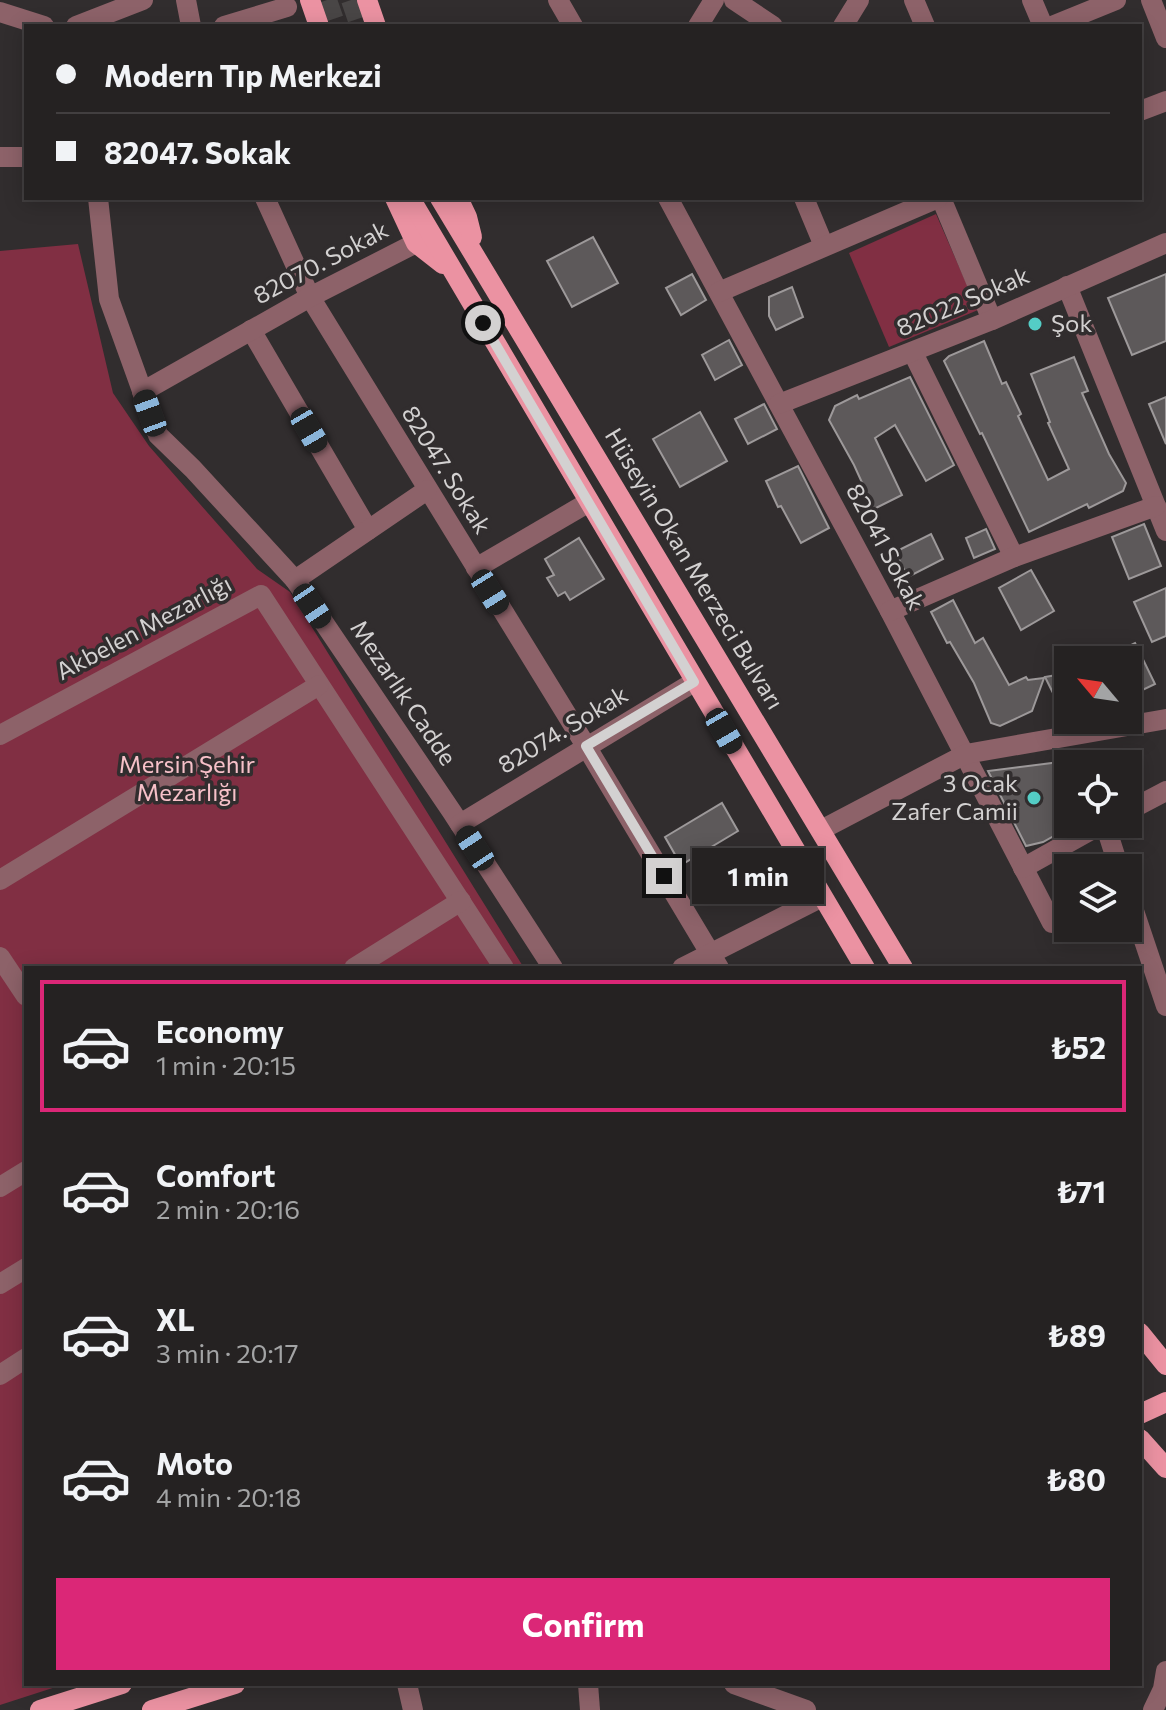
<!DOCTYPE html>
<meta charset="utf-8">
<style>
:root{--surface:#252222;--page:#312f2f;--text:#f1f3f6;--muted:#a3a4a5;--line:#423f40;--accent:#db2777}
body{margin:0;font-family:Commissioner,sans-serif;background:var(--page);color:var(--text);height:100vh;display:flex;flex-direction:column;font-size:30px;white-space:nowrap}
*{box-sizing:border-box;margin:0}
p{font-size:26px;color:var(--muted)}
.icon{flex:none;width:44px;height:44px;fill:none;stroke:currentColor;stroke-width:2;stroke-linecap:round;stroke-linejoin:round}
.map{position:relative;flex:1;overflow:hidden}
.panel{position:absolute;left:24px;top:966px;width:1118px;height:720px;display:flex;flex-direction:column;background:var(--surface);border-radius:0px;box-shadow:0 4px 20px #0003,0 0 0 2px var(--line)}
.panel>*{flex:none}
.hud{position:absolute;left:24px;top:24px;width:1118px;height:176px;border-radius:0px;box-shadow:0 4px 20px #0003,0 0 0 2px var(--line);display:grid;align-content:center;height:176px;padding:0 32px;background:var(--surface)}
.needle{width:52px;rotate:299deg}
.controls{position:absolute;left:1054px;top:646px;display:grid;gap:16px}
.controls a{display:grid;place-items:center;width:88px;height:88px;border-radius:0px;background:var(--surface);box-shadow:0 4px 20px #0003,0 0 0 2px var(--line);font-size:40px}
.end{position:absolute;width:36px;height:36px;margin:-18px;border:10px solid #d3d1d1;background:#111;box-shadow:0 0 0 4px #111}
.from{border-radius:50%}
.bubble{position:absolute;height:56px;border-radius:0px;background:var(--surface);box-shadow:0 4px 20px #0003,0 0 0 2px var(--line);font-size:26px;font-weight:700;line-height:56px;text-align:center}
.car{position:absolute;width:24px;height:48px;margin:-24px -12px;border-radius:10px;box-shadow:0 0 6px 2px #0007;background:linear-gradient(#222 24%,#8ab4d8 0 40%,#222 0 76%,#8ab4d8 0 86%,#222 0)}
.hud b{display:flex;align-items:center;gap:28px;height:76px;font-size:30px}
.hud b+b{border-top:2px solid var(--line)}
.hud i{width:20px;height:20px;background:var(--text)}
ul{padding:14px 0 0;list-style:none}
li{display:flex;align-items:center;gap:24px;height:132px;margin:0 16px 12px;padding:0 16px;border:4px solid transparent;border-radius:0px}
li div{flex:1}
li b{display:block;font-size:30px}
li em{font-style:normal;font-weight:700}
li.active{border-color:var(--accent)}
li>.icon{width:72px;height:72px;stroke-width:1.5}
.button{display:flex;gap:16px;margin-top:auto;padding:16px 32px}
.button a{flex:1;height:92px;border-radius:0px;background:var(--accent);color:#fff;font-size:32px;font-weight:700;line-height:92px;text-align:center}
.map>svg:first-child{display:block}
</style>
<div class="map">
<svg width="1166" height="1710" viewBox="0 0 1166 1710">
<rect width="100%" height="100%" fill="#312d2e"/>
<g fill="#812f43">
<path d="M 936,214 L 978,310 L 889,347 L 849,253 Z"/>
<path d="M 78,244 L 113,393 L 149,446 L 257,569 L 290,592 L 524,968 L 26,968 L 26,1684 L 65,1684 L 0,1705 L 0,251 Z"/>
</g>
<g fill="#5d595a" stroke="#9d999a" stroke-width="2">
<path d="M 593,237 L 618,283 L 572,307 L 547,261 Z"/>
<path d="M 692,274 L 706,300 L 681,315 L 666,288 Z"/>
<path d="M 1166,274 L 1166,341 L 1132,355 L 1108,298 Z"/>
<path d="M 792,287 L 803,317 L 776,330 L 769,316 L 769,297 Z"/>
<path d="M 729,340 L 742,365 L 715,380 L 702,355 Z"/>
<path d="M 984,341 L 1002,384 L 1006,382 L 1021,414 L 1018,416 L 1048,480 L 1069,469 L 1048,423 L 1050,422 L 1031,374 L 1074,357 L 1088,391 L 1082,393 L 1109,454 L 1126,483 L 1123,491 L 1089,508 L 1087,504 L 1029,532 L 982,433 L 980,434 L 944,361 L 949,356 Z"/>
<path d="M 910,377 L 954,465 L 926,481 L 895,425 L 875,438 L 902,495 L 874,509 L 854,465 L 829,420 L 835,406 L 857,395 L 859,399 Z"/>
<path d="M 1166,397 L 1166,444 L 1149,404 Z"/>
<path d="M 764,404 L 777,429 L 748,444 L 735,419 Z"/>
<path d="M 700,412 L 727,461 L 680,487 L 653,439 Z"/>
<path d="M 798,466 L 829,528 L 801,543 L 781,506 L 778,507 L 766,481 Z"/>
<path d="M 1144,524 L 1161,566 L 1129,579 L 1112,537 Z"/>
<path d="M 986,529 L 995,549 L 974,558 L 966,538 Z"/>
<path d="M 931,534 L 943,559 L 908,577 L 895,552 Z"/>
<path d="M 579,538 L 604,579 L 570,600 L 565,592 L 558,596 L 547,578 L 554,575 L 545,559 Z"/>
<path d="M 1031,570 L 1054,611 L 1021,630 L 999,588 Z"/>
<path d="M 1166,588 L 1166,636 L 1152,642 L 1134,602 Z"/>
<path d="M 953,600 L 975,643 L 983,638 L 1009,685 L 1026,677 L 1028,680 L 1044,678 L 1032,711 L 1000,726 L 991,723 L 974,683 L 950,642 L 947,643 L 931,612 Z"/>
<path d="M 1135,643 L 1155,684 L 1128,697 L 1128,660 L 1101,660 Z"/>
<path d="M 1068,673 L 1068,723 L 1045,677 Z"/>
<path d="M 1068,761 L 1068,824 L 1075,824 L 1043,842 L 1026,846 L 988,771 Z"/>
<path d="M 722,803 L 738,831 L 681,865 L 665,837 Z"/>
</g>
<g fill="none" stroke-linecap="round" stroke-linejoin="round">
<g stroke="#494646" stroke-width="20" stroke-dasharray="20 10" stroke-linecap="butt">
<path d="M 327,0 L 336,26"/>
<path d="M 351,0 L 360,26"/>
</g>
<g stroke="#8d6269" stroke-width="20">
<path d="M 186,0 L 191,26"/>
<path d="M 558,0 L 573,26"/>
<path d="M 734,0 L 773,26"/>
<path d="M 914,0 L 925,26"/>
<path d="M 1032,0 L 1043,26"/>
<path d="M 1151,0 L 1166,38"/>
<path d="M 0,12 L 44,26"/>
<path d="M 76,26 L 143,0"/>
<path d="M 224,26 L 287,7"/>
<path d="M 698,26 L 714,0"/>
<path d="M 843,26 L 859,0"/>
<path d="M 1052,26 L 1116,0"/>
<path d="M 1140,111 L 1166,101"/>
<path d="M 0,157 L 26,157"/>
<path d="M 98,198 L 109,299 L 158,435 L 193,469 L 295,580 L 452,812 L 553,968"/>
<path d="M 265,198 L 310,297 L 586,746 L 719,968"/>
<path d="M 668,198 L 890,611 L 1052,923"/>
<path d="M 804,198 L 824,246"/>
<path d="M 941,198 L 992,320"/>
<path d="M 1067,286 L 1166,531"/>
<path d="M 719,292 L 938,198"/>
<path d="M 251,330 L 368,530"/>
<path d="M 913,353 L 1014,557"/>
<path d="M 142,392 L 310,297 L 416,243"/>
<path d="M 779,404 L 992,320 L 1166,243"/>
<path d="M 476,568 L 589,502"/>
<path d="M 295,580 L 427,490"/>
<path d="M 890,611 L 1014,557 L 1156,506"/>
<path d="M 0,735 L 261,595 L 504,968"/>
<path d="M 1128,811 L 1166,791"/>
<path d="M 460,824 L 694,682"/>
<path d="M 1105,824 L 1119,868"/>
<path d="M 821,830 L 966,754 L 1166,719"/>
<path d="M 1023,868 L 1102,824"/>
<path d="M 0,880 L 319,685"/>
<path d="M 1128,893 L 1166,1006"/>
<path d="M 0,957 L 26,996"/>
<path d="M 354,968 L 461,901"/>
<path d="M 682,968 L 822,897"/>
<path d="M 0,1187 L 26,1171"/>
<path d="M 0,1284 L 26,1268"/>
<path d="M 0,1375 L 26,1358"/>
<path d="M 407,1684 L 413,1710"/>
<path d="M 588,1684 L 590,1710"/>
<path d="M 734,1684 L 806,1710"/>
<path d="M 1153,1710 L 1163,1689 L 1166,1671"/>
</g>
<g stroke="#eb92a2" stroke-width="20">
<path d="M 310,0 L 319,26"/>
<path d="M 367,0 L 376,26"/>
<path d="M 395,198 L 416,243 L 443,264"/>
<path d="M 410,198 L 865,968"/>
<path d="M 440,198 L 903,968"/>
<path d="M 458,198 L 467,217 L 472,237"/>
<path d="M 1140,1333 L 1166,1365"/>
<path d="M 1140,1414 L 1166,1402"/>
<path d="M 1140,1439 L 1166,1468"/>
<path d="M 40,1710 L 122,1684"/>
<path d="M 152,1710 L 235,1684"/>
</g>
</g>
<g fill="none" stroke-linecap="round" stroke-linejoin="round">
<path stroke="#d3d1d1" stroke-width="10" d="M 483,323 L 694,682 L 586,746 L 664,876"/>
</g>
<g fill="#54cdc6" stroke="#312d2e" stroke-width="3">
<circle cx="1035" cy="324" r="8"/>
<circle cx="1034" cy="798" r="8"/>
</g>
<g text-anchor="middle" stroke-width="7" stroke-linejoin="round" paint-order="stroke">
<g font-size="24" fill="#d3d1d1" stroke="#312d2e">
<text transform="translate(321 263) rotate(-28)" y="8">82070. Sokak</text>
<text transform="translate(963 302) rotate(-23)" y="8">82022 Sokak</text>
<text transform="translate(446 470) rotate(58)" y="8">82047. Sokak</text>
<text transform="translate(885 547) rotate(62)" y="8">82041 Sokak</text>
<text transform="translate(694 569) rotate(59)" y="8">Hüseyin Okan Merzeci Bulvarı</text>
<text transform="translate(144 628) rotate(-28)" y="8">Akbelen Mezarlığı</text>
<text transform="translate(403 693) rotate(56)" y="8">Mezarlık Cadde</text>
<text transform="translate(563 730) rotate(-31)" y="8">82074. Sokak</text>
</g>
<g font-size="24" fill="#d3d1d1" stroke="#312d2e" text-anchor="start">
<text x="1051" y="332">Şok</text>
<text x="1018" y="792" text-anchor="end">3 Ocak<tspan x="1018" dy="28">Zafer Camii</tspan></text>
</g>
<g font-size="24" fill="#f7c1c9" stroke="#312d2e">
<text x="187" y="773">Mersin Şehir<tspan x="187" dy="28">Mezarlığı</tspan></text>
</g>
</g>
</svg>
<div class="controls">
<a><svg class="needle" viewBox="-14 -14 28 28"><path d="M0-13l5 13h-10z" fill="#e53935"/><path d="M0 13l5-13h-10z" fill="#a3a4a5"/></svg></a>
<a><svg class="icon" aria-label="locate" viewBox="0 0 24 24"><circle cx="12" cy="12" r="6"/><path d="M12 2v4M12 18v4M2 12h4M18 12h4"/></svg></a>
<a><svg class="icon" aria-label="layers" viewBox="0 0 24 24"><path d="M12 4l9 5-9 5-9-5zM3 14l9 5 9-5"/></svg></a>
</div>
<i class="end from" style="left:483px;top:323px"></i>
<i class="end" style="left:664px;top:876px"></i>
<div class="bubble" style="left:692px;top:848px;width:132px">1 min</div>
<i class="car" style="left:150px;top:413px;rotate:340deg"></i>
<i class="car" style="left:309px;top:430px;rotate:150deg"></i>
<i class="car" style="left:490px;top:592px;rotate:148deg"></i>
<i class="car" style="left:312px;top:606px;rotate:146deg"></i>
<i class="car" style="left:724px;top:731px;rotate:150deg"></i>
<i class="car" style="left:475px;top:848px;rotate:327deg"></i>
<div class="hud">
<b><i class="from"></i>Modern Tıp Merkezi</b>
<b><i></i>82047. Sokak</b>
</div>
<section class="panel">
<ul>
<li class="active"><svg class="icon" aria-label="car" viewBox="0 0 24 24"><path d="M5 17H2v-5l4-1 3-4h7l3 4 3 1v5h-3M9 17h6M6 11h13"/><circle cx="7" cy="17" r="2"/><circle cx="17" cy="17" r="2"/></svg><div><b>Economy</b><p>1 min · 20:15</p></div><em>₺52</em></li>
<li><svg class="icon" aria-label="car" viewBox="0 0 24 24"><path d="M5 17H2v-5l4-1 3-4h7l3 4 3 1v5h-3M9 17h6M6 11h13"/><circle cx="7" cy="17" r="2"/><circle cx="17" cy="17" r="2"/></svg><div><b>Comfort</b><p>2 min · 20:16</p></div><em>₺71</em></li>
<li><svg class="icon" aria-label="car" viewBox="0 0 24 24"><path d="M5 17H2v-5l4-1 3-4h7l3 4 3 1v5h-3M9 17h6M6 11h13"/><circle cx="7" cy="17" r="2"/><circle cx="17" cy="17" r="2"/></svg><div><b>XL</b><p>3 min · 20:17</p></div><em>₺89</em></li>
<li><svg class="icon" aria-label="car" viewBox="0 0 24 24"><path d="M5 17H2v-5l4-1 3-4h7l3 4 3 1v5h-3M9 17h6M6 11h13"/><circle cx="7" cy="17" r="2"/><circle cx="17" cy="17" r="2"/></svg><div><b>Moto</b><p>4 min · 20:18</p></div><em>₺80</em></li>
</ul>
<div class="button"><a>Confirm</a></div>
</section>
</div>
